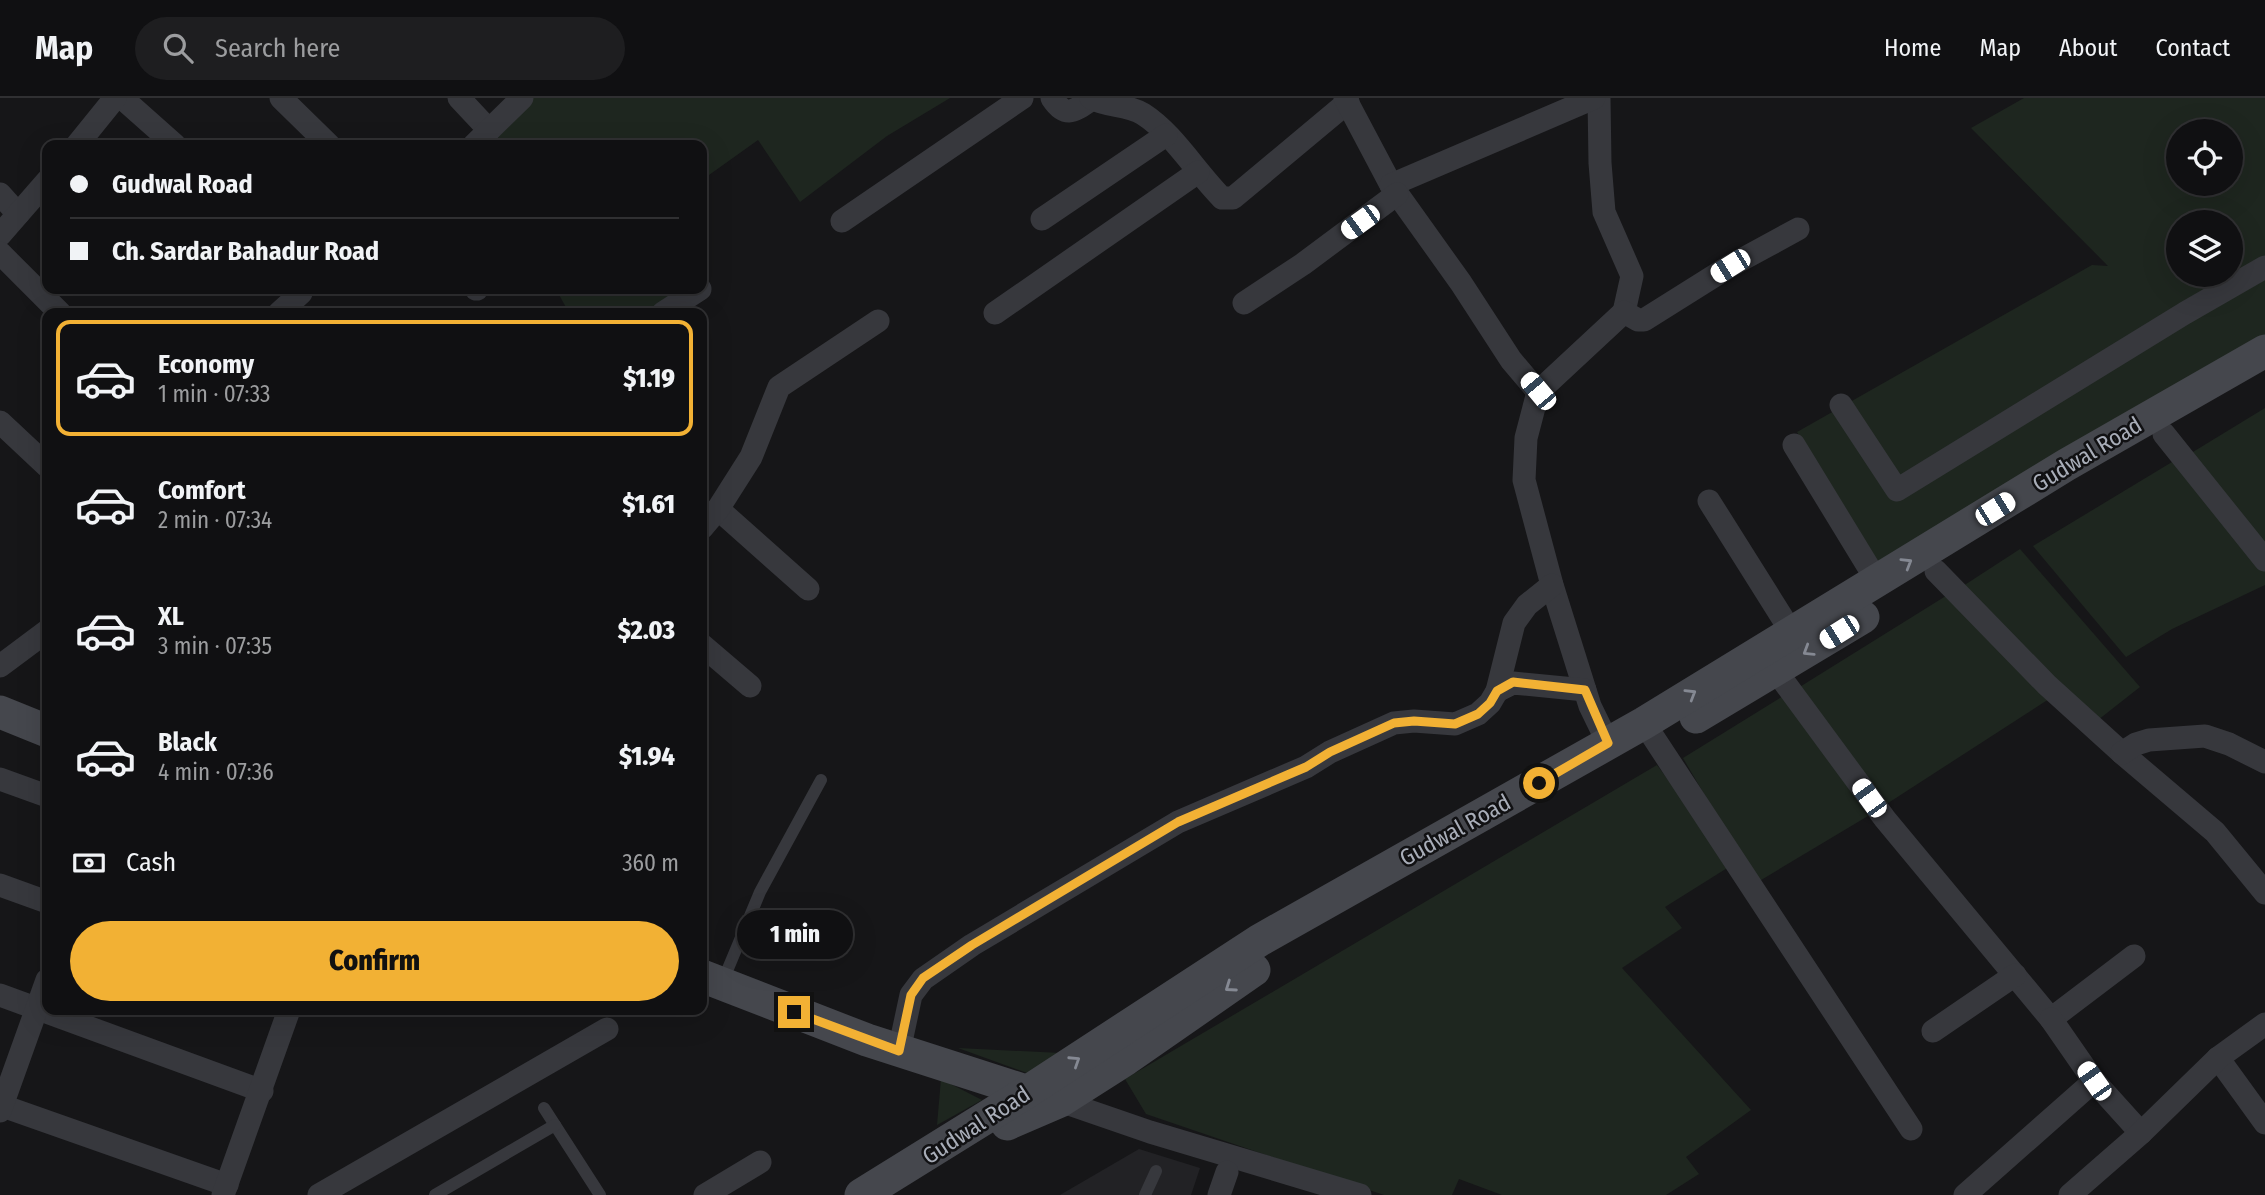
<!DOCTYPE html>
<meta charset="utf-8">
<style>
:root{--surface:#101012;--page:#1e1e20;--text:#f1f3f6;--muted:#9c9d9f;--line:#303032;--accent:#f2b134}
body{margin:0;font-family:"Fira Sans Condensed",sans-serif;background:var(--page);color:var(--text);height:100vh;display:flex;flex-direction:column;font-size:26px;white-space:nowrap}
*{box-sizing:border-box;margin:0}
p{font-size:23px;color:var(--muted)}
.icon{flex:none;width:38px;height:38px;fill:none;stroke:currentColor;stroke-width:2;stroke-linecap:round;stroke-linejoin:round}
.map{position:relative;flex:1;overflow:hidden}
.side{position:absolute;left:42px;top:210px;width:665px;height:707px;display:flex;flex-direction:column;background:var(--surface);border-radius:14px;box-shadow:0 7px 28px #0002,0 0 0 2px var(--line)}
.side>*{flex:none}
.hud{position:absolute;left:42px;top:42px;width:665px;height:154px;border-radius:14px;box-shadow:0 7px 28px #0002,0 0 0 2px var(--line);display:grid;align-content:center;height:154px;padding:0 28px;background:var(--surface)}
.fabs{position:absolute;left:2166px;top:21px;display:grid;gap:14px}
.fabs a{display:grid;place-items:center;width:77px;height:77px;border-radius:50%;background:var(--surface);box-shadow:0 7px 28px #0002,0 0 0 2px var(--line);font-size:35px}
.end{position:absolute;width:32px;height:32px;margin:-16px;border:9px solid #f2b134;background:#111;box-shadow:0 0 0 4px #111}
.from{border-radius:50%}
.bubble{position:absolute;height:49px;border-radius:24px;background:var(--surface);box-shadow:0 7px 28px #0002,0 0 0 2px var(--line);font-size:23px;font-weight:800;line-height:49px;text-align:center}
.car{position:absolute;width:21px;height:42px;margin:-21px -10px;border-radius:9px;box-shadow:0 0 5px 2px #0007;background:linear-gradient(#fff 24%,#345 0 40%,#fff 0 76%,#345 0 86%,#fff 0)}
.hud b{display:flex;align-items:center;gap:24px;height:66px;font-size:26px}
.hud b+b{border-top:2px solid var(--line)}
.hud i{width:18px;height:18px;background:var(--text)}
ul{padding:12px 0 0;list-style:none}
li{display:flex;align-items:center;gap:21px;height:116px;margin:0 14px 10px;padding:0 14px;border:4px solid transparent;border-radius:14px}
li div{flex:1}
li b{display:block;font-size:26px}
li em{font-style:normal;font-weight:800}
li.current{border-color:var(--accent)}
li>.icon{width:63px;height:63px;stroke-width:1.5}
.pay{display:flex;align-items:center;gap:18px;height:77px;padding:0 28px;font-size:26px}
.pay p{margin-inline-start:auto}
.action{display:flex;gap:14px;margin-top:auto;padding:14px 28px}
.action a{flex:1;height:80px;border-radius:42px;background:var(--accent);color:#111;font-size:28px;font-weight:800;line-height:80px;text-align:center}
header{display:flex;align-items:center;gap:42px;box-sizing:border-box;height:98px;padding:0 35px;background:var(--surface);border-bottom:2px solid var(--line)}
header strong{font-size:33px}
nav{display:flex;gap:38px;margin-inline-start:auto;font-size:24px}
.search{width:490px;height:63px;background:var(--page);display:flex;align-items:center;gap:18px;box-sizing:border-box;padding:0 24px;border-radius:38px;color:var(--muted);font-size:26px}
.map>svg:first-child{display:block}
</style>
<header>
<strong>Map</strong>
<div class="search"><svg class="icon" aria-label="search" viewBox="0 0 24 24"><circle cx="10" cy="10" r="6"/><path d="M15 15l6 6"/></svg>Search here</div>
<nav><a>Home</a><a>Map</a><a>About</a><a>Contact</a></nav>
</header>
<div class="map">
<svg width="2265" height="1097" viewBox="0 0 2265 1097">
<rect width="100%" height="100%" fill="#161618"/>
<path fill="#222225" d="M 1139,1051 L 1200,1070 L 1191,1097 L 1060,1097 Z"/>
<g fill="#1e261f" fill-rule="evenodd">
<path d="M 532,0 L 950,0 L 887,38 L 800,104 L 758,42 L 702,82 L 702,47 L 481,47 Z"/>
<path d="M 2024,0 L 2265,0 L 2265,241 L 1879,470 L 1871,464 L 1797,334 L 2092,167 L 2108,168 L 1971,30 ZM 2179,33 L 2231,33 L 2231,86 L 2179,86 ZM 2179,124 L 2231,124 L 2231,177 L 2179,177 Z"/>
<path d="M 556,191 L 683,191 L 649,215 L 569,215 Z"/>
<path d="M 2265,310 L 2265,454 L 2188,357 Z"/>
<path d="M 2177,361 L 2265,469 L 2265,487 L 2172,531 L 2126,559 L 2033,448 Z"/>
<path d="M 2020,451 L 2140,589 L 2098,622 L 1960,490 Z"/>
<path d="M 1949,496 L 2049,601 L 1882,709 L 1798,590 Z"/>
<path d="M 1788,595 L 1868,718 L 1756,785 L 1683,660 Z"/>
<path d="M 1657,667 L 1732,767 L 1665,809 L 1682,830 L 1622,870 L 1751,1012 L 1686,1059 L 1699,1076 L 1666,1097 L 1502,1097 L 1459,1081 L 1452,1097 L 1384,1097 L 1146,1016 L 1125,981 Z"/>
<path d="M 958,950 L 1061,955 L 1030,976 Z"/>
<path d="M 941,981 L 982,1002 L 937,1027 Z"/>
</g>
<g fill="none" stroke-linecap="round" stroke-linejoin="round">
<g stroke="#37383d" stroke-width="12">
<path d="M 722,885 L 760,794 L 821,682"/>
<path d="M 544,1010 L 600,1097"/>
<path d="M 435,1097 L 555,1027"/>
<path d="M 1145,1097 L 1156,1073"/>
</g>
<g stroke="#37383d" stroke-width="23">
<path d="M 122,0 L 175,47"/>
<path d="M 281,0 L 329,47"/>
<path d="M 459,0 L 489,32"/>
<path d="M 1052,0 C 1066,21 1074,13 1092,1"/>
<path d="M 1091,0 C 1107,9 1127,6 1143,16 C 1173,35 1196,74 1222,100 L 1233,100 L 1348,4"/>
<path d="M 1345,0 L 1391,87 L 1461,185 L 1511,262 L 1538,294 L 1526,340 L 1524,382 L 1552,487 L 1590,608 L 1608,645"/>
<path d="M 1599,0 L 1600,65 L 1604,114 L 1632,178 L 1624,214"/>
<path d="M 77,47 L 115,0"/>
<path d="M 474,47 L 522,0"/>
<path d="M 1391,87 L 1594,0"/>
<path d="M 0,96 L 18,116"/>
<path d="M 1042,121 L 1166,37"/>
<path d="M 842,123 L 1022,0"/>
<path d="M 0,137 L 47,83"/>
<path d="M 0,155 L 60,215"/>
<path d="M 476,191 L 477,191"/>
<path d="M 1244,205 L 1303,166 L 1397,96"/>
<path d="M 279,215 L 301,195"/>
<path d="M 663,215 L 700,191"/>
<path d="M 995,215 L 1198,74"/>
<path d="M 1538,294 L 1624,214 L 1638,222 L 1644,222 L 1730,168 L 1798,131"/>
<path d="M 1841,307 L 1897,392 L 2185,215 L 2265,169"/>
<path d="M 0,324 L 47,368"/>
<path d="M 2164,336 L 2265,462"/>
<path d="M 1794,347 L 1877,483"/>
<path d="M 1709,403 L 1792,535"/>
<path d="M 718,411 L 808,491"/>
<path d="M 702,430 L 718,411 L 751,359 L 779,289 L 878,223"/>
<path d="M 1936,473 L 2047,587 L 2122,655 L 2215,734 L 2265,795"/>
<path d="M 702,547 L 750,588"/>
<path d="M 0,568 L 47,533"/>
<path d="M 1776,573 L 1885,721 L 2051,921 L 2134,858"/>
<path d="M 1497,593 L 1513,585 L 1585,592"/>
<path d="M 1644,625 L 1911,1031"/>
<path d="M 2122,655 L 2136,646 L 2149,642 L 2205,638 L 2229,646 L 2265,664"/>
<path d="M 0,681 L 47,698"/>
<path d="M 0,787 L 47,804"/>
<path d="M 0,897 L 262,993"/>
<path d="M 2051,921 L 2094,983 L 2141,1035"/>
<path d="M 1933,933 L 2015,877"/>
<path d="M 899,953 L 911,897 L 923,881 L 972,847 L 1178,724 L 1306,669 L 1330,654 L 1394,625 L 1414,623 L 1455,626 L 1478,616 L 1490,605 L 1497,593 L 1514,525 L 1527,507 L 1552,487"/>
<path d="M 2218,960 L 2265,1025"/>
<path d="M 1060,1003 L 1150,1034 L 1360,1097"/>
<path d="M 0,1007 L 227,1087"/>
<path d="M 0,1013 L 47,882"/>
<path d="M 223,1097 L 289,912"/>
<path d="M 319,1097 L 607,931"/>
<path d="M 705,1097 L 760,1064"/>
<path d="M 1219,1097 L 1227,1074"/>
<path d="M 1965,1097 L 2094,983"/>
<path d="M 2070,1097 L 2141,1035 L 2218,960 L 2265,926"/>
</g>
<g stroke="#45474d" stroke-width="33">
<path d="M 0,614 L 47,633"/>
<path d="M 1696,619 L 1863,519"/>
<path d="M 702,878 L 867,942 L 1041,998"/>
<path d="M 1007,1026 L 1060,1003 L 1126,961 L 1254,872"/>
<path d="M 861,1097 L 1027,994 L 1260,842 L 1644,625 L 2066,367 L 2265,253"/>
</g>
</g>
<defs><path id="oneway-chevron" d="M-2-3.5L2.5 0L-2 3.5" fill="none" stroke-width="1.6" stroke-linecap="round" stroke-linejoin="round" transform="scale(1.75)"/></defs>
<g stroke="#858993">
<use href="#oneway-chevron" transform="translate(1907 465) rotate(-31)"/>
<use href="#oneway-chevron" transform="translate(1808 553) rotate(148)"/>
<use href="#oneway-chevron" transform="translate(1691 596) rotate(-31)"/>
<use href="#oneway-chevron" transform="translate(1230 889) rotate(145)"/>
<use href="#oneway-chevron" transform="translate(1075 963) rotate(-33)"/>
</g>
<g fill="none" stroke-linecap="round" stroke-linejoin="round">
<path stroke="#f2b134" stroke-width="9" d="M 794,914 L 899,953 L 911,897 L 923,880 L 972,847 L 1178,724 L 1306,669 L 1330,654 L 1394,625 L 1414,623 L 1455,626 L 1478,616 L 1490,605 L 1497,593 L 1513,584 L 1585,592 L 1608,645 L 1539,685"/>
</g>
<g text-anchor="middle" stroke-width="5" stroke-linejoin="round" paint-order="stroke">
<g font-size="23" fill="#a8adb8" stroke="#111113">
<text transform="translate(2087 356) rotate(-31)" y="8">Gudwal Road</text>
<text transform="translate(1455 732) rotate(-29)" y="8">Gudwal Road</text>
<text transform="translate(976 1027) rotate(-33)" y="8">Gudwal Road</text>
</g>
</g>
</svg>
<div class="fabs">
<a><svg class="icon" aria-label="locate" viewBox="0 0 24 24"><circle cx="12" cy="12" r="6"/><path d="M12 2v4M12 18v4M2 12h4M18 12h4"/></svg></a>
<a><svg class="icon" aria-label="layers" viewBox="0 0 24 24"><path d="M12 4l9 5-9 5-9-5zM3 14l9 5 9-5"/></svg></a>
</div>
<i class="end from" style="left:1539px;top:685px"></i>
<i class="end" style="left:794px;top:914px"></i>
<div class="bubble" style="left:737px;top:812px;width:116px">1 min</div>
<i class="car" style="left:1360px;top:124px;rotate:234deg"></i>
<i class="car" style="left:1730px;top:168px;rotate:238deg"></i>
<i class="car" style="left:1538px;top:293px;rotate:320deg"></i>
<i class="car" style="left:1995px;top:411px;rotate:58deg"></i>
<i class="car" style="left:1839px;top:534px;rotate:238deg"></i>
<i class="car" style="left:1869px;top:700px;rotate:324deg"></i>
<i class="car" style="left:2094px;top:983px;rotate:325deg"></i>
<div class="hud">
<b><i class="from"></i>Gudwal Road</b>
<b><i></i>Ch. Sardar Bahadur Road</b>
</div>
<section class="side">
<ul>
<li class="current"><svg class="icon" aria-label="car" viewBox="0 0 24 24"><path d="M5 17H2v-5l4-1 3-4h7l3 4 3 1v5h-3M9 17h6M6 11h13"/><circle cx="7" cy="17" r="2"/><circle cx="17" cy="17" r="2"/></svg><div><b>Economy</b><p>1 min · 07:33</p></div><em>$1.19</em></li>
<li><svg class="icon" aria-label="car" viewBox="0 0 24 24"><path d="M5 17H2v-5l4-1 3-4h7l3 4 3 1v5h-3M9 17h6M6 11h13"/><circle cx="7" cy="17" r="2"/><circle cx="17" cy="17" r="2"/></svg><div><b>Comfort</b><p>2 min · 07:34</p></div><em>$1.61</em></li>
<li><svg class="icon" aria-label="car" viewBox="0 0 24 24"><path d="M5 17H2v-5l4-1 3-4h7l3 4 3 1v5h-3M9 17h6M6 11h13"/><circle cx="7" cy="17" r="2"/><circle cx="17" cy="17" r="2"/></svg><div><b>XL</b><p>3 min · 07:35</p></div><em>$2.03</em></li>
<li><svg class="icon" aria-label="car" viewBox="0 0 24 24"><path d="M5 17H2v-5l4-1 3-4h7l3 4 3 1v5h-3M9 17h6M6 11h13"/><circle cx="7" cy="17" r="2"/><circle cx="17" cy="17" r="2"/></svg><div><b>Black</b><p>4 min · 07:36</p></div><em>$1.94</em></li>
</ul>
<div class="pay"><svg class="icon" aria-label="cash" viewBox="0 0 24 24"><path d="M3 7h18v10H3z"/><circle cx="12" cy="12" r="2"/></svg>Cash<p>360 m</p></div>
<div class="action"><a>Confirm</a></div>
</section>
</div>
